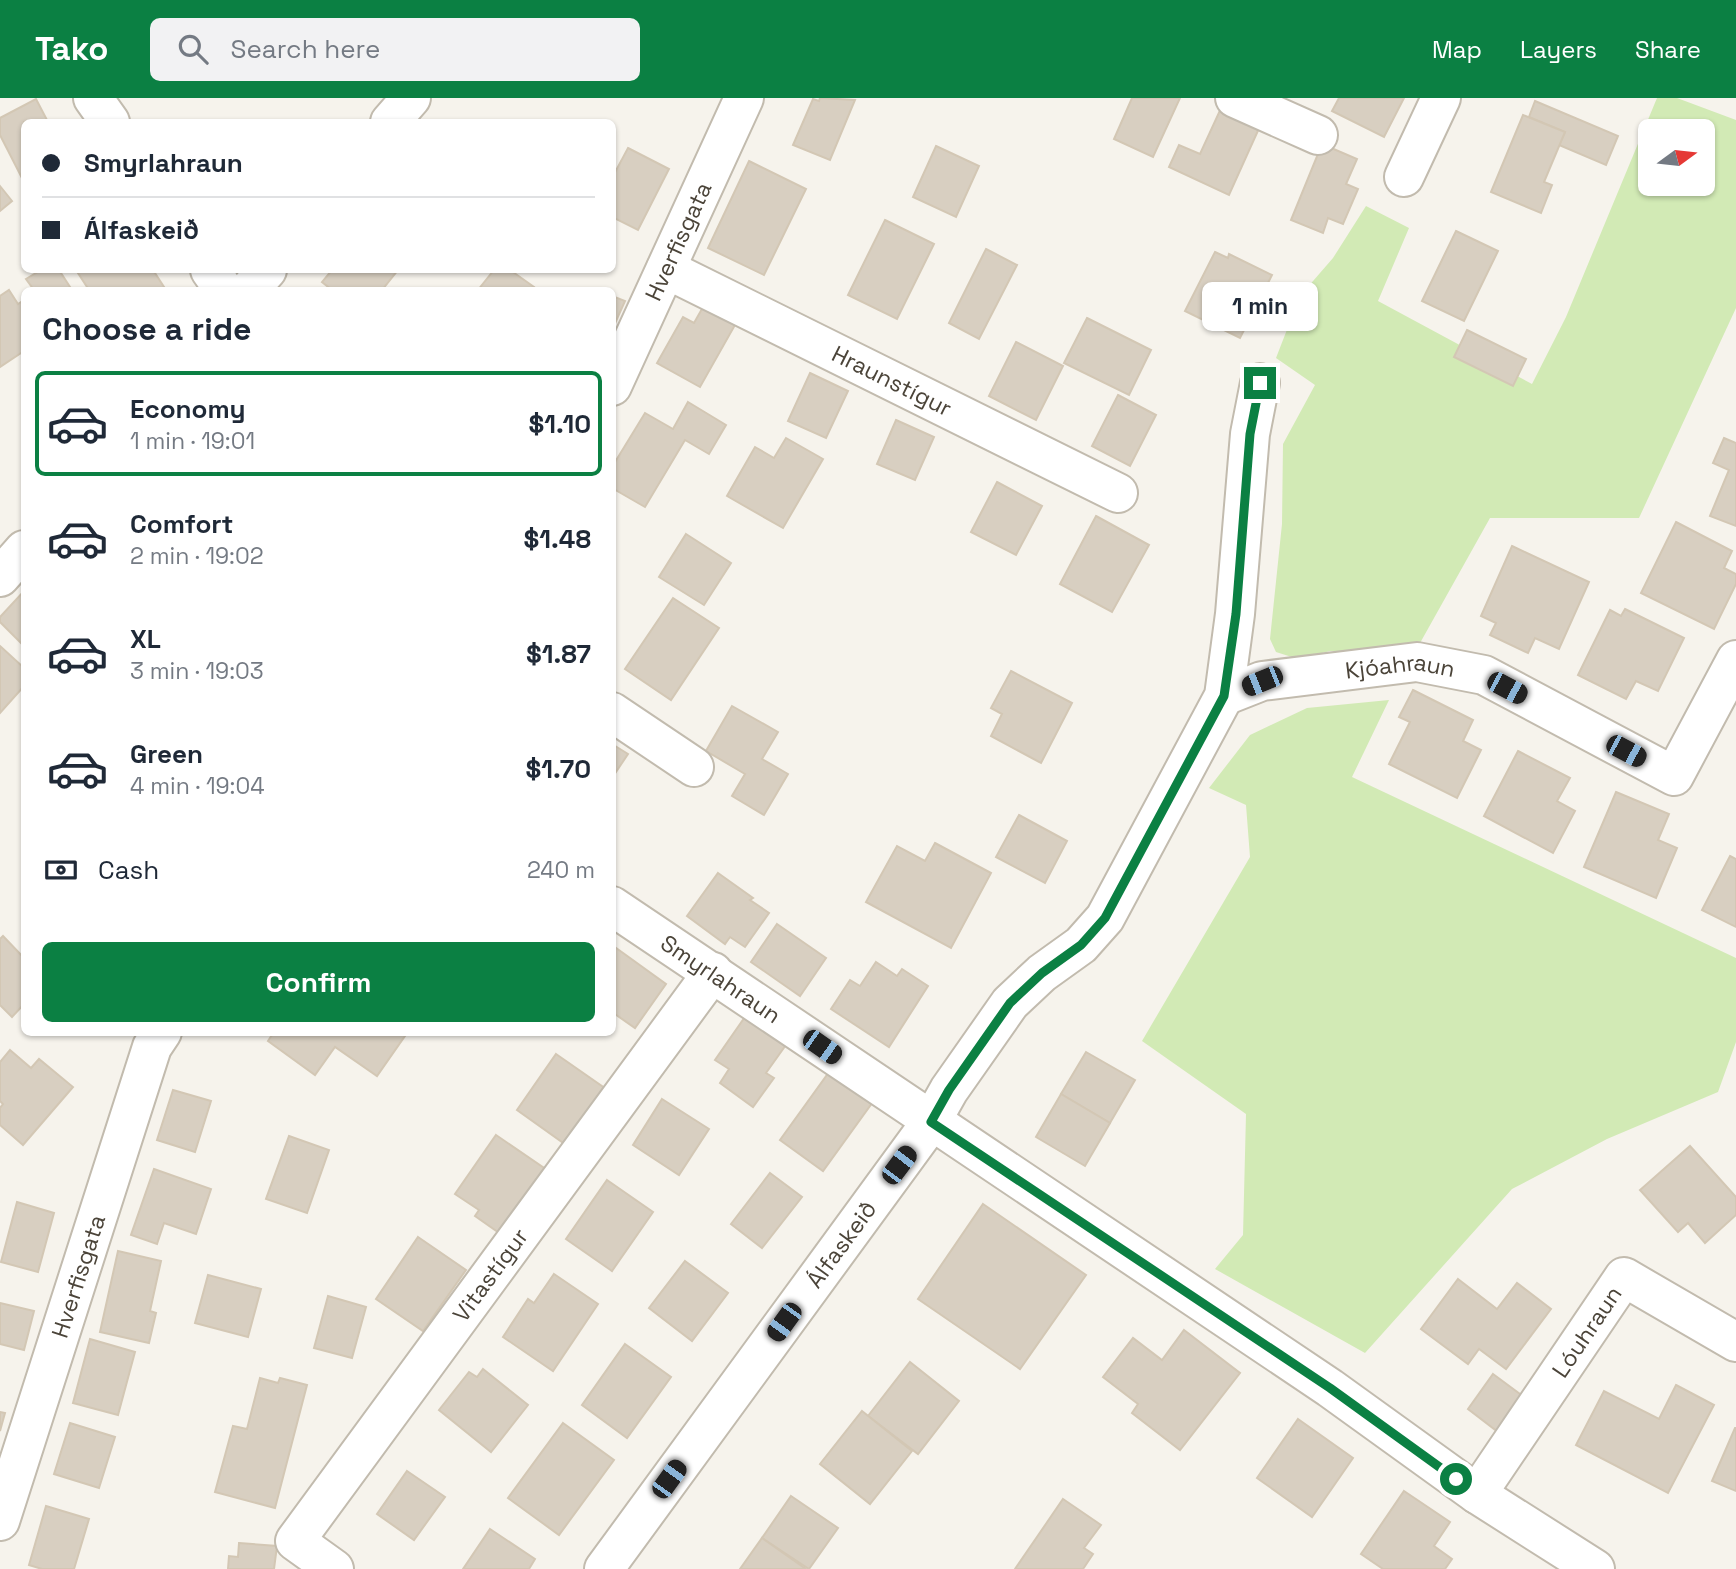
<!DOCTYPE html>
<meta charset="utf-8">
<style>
:root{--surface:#fff;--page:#f2f2f3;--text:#1f2937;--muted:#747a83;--line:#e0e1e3;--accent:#0b8043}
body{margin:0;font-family:"Space Grotesk",sans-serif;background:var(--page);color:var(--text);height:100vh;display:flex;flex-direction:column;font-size:26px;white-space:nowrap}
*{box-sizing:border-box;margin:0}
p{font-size:23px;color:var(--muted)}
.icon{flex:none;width:38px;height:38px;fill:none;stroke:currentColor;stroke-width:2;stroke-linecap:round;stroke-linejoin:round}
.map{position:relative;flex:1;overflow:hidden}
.drawer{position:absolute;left:21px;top:189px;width:595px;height:749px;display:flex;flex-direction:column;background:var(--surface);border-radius:10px;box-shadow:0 2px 5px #0004}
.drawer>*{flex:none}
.banner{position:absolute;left:21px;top:21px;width:595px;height:154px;border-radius:10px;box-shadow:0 2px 5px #0004;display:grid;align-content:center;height:154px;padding:0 21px;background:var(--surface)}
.needle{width:46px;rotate:75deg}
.tools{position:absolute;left:1638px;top:21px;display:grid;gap:14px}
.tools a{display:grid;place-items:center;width:77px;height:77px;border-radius:10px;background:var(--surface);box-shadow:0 2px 5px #0004;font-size:35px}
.end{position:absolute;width:32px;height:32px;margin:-16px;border:9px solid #0b8043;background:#fff;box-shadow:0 0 0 4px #fff}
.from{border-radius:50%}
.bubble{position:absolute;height:49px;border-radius:10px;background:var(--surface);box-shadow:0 2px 5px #0004;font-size:23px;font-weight:700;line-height:49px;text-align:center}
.car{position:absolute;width:21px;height:42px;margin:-21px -10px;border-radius:9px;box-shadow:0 0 5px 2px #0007;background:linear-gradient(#222 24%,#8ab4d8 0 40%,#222 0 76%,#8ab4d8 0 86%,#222 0)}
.banner b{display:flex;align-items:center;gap:24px;height:66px;font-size:26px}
.banner b+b{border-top:2px solid var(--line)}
.banner i{width:18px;height:18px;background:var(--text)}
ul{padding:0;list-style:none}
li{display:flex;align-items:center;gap:21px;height:105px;margin:0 14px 10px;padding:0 7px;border:4px solid transparent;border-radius:10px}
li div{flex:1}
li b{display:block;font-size:26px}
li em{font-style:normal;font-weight:700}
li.selected{border-color:var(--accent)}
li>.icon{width:63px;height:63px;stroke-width:1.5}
h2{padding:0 21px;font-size:32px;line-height:84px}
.pay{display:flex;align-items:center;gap:18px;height:77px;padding:0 21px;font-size:26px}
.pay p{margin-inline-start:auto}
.button{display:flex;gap:14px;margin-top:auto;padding:14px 21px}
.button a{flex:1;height:80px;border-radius:10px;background:var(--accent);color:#fff;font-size:28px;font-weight:700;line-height:80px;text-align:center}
header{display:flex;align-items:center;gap:42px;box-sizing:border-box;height:98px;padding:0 35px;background:var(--accent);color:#fff}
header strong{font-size:33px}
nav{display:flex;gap:38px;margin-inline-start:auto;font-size:24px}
.search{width:490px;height:63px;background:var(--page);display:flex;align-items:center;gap:18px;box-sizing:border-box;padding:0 24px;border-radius:10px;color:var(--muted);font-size:26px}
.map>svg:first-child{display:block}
</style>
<header>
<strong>Tako</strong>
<div class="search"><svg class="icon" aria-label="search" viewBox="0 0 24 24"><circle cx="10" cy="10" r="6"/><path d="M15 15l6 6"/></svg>Search here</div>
<nav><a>Map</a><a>Layers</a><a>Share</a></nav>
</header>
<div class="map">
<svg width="1736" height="1471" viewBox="0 0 1736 1471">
<rect width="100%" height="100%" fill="#f6f3ec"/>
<g fill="#d2eab5" fill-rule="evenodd">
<path d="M 1657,0 L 1677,0 L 1736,22 L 1736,210 L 1639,420 L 1490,420 L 1415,554 L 1330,553 L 1298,561 L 1276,554 L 1270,541 L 1282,426 L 1283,346 L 1315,287 L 1276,260 L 1300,198 L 1333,160 L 1366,108 L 1409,130 L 1378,203 L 1532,286 L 1566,219 ZM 1650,33 L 1703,33 L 1703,86 L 1650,86 Z"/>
<path d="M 1389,602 L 1352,679 L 1736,860 L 1736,944 L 1718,994 L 1607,1041 L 1512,1091 L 1365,1255 L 1215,1171 L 1243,1137 L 1246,1016 L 1142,943 L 1250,759 L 1246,707 L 1209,690 L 1250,637 L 1307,610 Z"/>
</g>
<g fill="#d8cfc1" stroke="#d3c7b4" stroke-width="2">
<path d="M 820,0 L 855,2 L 830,62 L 793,47 L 813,1 L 819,3 Z"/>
<path d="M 1132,0 L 1180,0 L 1153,59 L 1114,41 Z"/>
<path d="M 1339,0 L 1404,0 L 1384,39 L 1332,13 Z"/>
<path d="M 36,1 L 48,24 L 24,24 L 24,84 L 0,37 L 0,20 Z"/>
<path d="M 1535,3 L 1618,38 L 1606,67 L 1559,47 L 1565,34 L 1529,19 Z"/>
<path d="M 1222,8 L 1261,26 L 1229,97 L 1169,69 L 1179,47 L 1200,56 Z"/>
<path d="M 1523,17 L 1565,34 L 1544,84 L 1552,87 L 1541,115 L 1491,94 Z"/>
<path d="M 1322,46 L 1357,61 L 1346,86 L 1358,91 L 1343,126 L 1328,120 L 1323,135 L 1291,122 Z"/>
<path d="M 936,48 L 979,68 L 956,119 L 913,99 Z"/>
<path d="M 628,50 L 669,71 L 638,132 L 612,119 L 612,80 Z"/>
<path d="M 749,63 L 806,91 L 764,177 L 708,150 Z"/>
<path d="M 0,88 L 12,103 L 0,113 Z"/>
<path d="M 885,122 L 934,146 L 897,221 L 848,197 Z"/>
<path d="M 1456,133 L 1498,153 L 1464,223 L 1422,203 Z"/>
<path d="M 986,151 L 1017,167 L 979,241 L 949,225 Z"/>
<path d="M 1215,154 L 1228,160 L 1229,156 L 1272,177 L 1240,240 L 1185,213 Z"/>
<path d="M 41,172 L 59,172 L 72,192 L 34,192 L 26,181 Z"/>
<path d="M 76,172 L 153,172 L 166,192 L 89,192 Z"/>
<path d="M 332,172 L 398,172 L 382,192 L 332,192 L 322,184 Z"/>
<path d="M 494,172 L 510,172 L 534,189 L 532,192 L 478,192 Z"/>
<path d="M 9,192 L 18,206 L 24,202 L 24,253 L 0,269 L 0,198 Z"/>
<path d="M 612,198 L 625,203 L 612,232 Z"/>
<path d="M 703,209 L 735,227 L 700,289 L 657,265 L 683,219 L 694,225 Z"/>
<path d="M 1087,220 L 1151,252 L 1129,297 L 1064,265 Z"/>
<path d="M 1467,232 L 1526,261 L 1513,288 L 1454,259 Z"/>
<path d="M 1016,244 L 1063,268 L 1036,322 L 989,298 Z"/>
<path d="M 810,275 L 848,293 L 826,340 L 788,323 Z"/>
<path d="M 1118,297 L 1156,317 L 1130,368 L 1092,348 Z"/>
<path d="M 688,304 L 726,327 L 709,356 L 685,342 L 645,409 L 612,390 L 612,369 L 645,315 L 673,331 Z"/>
<path d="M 896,322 L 934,339 L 915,382 L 877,366 Z"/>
<path d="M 786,340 L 823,361 L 783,430 L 727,398 L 755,349 L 774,360 Z"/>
<path d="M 1724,340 L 1736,345 L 1736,428 L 1710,418 L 1729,372 L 1713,365 Z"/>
<path d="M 997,384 L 1042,408 L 1016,457 L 971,434 Z"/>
<path d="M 1096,418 L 1149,447 L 1112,514 L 1060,486 Z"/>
<path d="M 1676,424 L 1732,453 L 1724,470 L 1736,476 L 1736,486 L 1714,531 L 1641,495 Z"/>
<path d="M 686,436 L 731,465 L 704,507 L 659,479 Z"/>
<path d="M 1512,448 L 1589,484 L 1559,551 L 1535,540 L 1528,555 L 1490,537 L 1496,525 L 1481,518 Z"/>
<path d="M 24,493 L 24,548 L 0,524 L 0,519 Z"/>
<path d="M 673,500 L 719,530 L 671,602 L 625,571 Z"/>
<path d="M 1625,511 L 1684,540 L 1658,593 L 1636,583 L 1626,601 L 1578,577 L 1610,512 L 1621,518 Z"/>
<path d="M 0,548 L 24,570 L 24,588 L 0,615 Z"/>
<path d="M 1011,573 L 1072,605 L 1041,665 L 991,638 L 1002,616 L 991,610 Z"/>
<path d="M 1413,592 L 1473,622 L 1463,643 L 1481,652 L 1457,700 L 1389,666 L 1410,624 L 1399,619 Z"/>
<path d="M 732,608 L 778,634 L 762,661 L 788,676 L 764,717 L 732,698 L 745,676 L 706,653 Z"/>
<path d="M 612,646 L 628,656 L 612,680 Z"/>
<path d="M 1518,653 L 1570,680 L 1557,703 L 1575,713 L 1553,755 L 1484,718 Z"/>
<path d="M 1616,694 L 1669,716 L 1658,742 L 1677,750 L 1656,800 L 1584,769 Z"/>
<path d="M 1019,717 L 1067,743 L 1045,785 L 996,759 Z"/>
<path d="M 935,745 L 991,775 L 951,850 L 866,804 L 897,748 L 925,763 Z"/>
<path d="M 1730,758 L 1736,761 L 1736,829 L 1702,812 Z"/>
<path d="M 718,775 L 753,800 L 750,802 L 769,815 L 745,849 L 730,839 L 725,846 L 687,818 Z"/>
<path d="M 777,826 L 826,860 L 800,898 L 751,864 Z"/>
<path d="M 3,838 L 24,860 L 24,906 L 12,919 L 0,907 L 0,841 Z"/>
<path d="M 612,847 L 666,886 L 635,930 L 612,914 Z"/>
<path d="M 876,864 L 897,878 L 902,871 L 928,888 L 889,949 L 831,911 L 850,882 L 860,888 Z"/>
<path d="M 747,916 L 788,944 L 766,975 L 774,980 L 753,1009 L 720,985 L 729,971 L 715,962 Z"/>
<path d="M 274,934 L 406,934 L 407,935 L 377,978 L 335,949 L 315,977 L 268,943 Z"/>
<path d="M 10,952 L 31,970 L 39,961 L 73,989 L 23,1047 L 0,1027 L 0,1010 L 3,1006 L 0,1003 L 0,964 Z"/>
<path d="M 1086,954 L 1135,982 L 1110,1025 L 1061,996 Z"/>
<path d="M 556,956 L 609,993 L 569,1049 L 517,1012 Z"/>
<path d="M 832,970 L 875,1001 L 823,1073 L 780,1042 Z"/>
<path d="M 173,992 L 211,1003 L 195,1054 L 157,1042 Z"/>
<path d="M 1061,996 L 1110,1025 L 1085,1068 L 1036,1039 Z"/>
<path d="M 662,1001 L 709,1031 L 679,1077 L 633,1047 Z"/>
<path d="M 496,1037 L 550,1074 L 505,1139 L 475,1118 L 479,1112 L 455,1096 Z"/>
<path d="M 289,1038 L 329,1052 L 307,1115 L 266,1101 Z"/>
<path d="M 1690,1048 L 1736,1099 L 1736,1117 L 1705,1145 L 1688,1125 L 1678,1134 L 1640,1092 Z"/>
<path d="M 154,1071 L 211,1091 L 196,1136 L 164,1125 L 157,1146 L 131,1137 Z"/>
<path d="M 770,1075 L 802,1099 L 762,1150 L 731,1126 Z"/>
<path d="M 607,1082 L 653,1114 L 612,1173 L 566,1141 Z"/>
<path d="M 17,1104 L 54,1115 L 38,1174 L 1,1164 Z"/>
<path d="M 983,1106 L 1086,1177 L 1020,1271 L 918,1201 Z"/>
<path d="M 418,1139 L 466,1172 L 423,1233 L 376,1201 Z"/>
<path d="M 118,1153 L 161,1163 L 150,1213 L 156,1215 L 149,1245 L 100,1234 Z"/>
<path d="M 685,1163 L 728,1195 L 692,1243 L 649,1210 Z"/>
<path d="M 554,1176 L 598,1206 L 553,1273 L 503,1239 L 528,1201 L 534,1205 Z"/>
<path d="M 208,1177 L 261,1191 L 248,1239 L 195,1225 Z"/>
<path d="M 1458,1181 L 1497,1211 L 1517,1185 L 1551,1211 L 1506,1271 L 1479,1251 L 1468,1266 L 1421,1231 Z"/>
<path d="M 328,1198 L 366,1209 L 352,1260 L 314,1250 Z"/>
<path d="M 0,1205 L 34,1213 L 24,1252 L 0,1246 Z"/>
<path d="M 1184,1232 L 1240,1275 L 1180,1352 L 1132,1315 L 1138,1306 L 1103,1279 L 1133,1240 L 1162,1262 Z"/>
<path d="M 90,1241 L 135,1254 L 118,1317 L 73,1305 Z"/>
<path d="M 625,1246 L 671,1279 L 627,1340 L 582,1307 Z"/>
<path d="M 910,1264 L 959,1303 L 918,1356 L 868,1318 Z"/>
<path d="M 483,1271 L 528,1307 L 491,1354 L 439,1312 L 469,1274 L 477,1279 Z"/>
<path d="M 1493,1276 L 1524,1299 L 1498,1334 L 1468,1311 Z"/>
<path d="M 260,1280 L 278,1285 L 280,1280 L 307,1287 L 275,1410 L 215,1394 L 233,1328 L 247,1331 Z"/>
<path d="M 1676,1287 L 1714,1307 L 1668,1395 L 1576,1347 L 1604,1293 L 1659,1321 Z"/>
<path d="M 862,1313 L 912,1353 L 870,1406 L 820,1366 Z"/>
<path d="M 0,1314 L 5,1315 L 0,1333 Z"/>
<path d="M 1298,1321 L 1353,1360 L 1312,1419 L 1257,1380 Z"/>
<path d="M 70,1325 L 115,1339 L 99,1390 L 54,1376 Z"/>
<path d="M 563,1325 L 614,1362 L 559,1437 L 508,1400 Z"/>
<path d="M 1735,1330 L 1736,1330 L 1736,1393 L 1712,1383 Z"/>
<path d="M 407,1373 L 445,1399 L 414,1442 L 377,1416 Z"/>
<path d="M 1404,1393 L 1450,1424 L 1434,1448 L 1452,1461 L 1445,1471 L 1383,1471 L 1361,1456 Z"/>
<path d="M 791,1398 L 838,1430 L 809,1471 L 762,1440 Z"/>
<path d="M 1063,1401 L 1101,1427 L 1084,1450 L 1093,1456 L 1083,1471 L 1015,1471 Z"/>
<path d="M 46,1408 L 89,1421 L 74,1471 L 42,1471 L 29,1467 Z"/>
<path d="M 490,1431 L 535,1461 L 529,1471 L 463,1471 Z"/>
<path d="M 762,1440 L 806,1471 L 740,1471 Z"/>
<path d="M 239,1445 L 277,1448 L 274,1471 L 228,1471 L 229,1458 L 238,1459 Z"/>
</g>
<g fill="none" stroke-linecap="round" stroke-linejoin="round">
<g stroke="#c2bbae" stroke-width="42">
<g id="minor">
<path d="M 93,0 L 110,24"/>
<path d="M 1235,0 L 1318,37"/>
<path d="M 390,24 L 411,0"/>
<path d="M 1404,79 L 1441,0"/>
<path id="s1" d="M 666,171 L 1118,395"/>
<path d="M 210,172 L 224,192"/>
<path d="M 249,192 L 267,172"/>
<path id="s2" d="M 612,288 L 744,0"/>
<path d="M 0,479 L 24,452"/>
<path id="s3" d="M 1224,598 L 1262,583 L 1417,564 L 1484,577 L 1674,678 L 1736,562"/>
<path d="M 612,614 L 694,669"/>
<path id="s4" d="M 612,808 L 1330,1290 L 1477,1396 L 1595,1471"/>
<path id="s5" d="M 1477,1396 L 1624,1179 L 1736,1244"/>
<path id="s6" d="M 0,1423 L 152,949 L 162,934"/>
<path id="s7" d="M 334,1471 L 295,1443 L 713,874"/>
<path id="s8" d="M 604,1471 L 931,1024 L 949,992 L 1010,905 L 1042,875 L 1081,847 L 1105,820 L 1224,598 L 1235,516 L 1250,336 L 1260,285"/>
</g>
</g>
<use href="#minor" stroke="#fff" stroke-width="38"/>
</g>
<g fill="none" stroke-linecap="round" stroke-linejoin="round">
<path stroke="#0b8043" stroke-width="9" d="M 1260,285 L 1250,336 L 1236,516 L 1224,598 L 1105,820 L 1081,847 L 1042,875 L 1010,905 L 949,992 L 931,1024 L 1330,1290 L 1456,1381"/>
</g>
<g text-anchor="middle" stroke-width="7" stroke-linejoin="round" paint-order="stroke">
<g font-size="23" fill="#4b4439" stroke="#fff">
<text dy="8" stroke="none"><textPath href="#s2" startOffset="159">Hverfisgata</textPath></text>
<text dy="8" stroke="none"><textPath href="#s1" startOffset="252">Hraunstígur</textPath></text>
<text dy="8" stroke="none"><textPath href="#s3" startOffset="180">Kjóahraun</textPath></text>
<text dy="8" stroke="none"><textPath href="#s4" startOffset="131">Smyrlahraun</textPath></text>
<text dy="8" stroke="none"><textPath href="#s8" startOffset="402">Álfaskeið</textPath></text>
<text dy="8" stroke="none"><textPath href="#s7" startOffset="378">Vitastígur</textPath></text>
<text dy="8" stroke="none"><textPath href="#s6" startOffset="257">Hverfisgata</textPath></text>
<text dy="8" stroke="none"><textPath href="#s5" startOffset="196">Lóuhraun</textPath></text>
</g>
</g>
</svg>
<div class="tools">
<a><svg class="needle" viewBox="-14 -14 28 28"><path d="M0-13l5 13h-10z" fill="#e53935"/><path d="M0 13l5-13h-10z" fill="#747a83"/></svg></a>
</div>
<i class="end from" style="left:1456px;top:1381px"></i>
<i class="end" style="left:1260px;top:285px"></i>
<div class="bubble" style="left:1202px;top:184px;width:116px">1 min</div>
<i class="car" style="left:1262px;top:583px;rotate:248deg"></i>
<i class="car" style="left:1507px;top:590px;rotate:118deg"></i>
<i class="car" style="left:1626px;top:653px;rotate:118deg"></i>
<i class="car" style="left:822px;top:949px;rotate:125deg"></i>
<i class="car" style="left:899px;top:1067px;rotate:37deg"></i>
<i class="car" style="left:784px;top:1224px;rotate:216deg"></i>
<i class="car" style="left:669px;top:1381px;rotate:36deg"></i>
<div class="banner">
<b><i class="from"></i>Smyrlahraun</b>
<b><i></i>Álfaskeið</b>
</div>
<section class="drawer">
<h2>Choose a ride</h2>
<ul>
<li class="selected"><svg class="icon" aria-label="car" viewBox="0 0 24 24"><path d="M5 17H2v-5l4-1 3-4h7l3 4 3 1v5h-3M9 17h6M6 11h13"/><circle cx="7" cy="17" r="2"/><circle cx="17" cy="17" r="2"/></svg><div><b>Economy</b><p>1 min · 19:01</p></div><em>$1.10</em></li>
<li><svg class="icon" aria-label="car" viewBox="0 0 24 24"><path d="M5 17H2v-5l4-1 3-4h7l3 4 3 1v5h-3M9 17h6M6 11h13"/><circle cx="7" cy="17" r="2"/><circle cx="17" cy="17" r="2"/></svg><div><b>Comfort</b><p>2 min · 19:02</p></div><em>$1.48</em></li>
<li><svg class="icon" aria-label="car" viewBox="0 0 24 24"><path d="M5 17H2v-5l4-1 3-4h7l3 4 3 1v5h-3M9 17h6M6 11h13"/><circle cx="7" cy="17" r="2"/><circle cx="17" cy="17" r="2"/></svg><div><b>XL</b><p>3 min · 19:03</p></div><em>$1.87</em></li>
<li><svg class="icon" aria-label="car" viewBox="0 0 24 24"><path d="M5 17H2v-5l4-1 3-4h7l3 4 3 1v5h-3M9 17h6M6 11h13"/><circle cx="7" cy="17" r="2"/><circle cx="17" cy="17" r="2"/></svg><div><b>Green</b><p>4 min · 19:04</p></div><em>$1.70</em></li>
</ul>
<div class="pay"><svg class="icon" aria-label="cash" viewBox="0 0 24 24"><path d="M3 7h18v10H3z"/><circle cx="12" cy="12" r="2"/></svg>Cash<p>240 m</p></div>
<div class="button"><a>Confirm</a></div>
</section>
</div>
